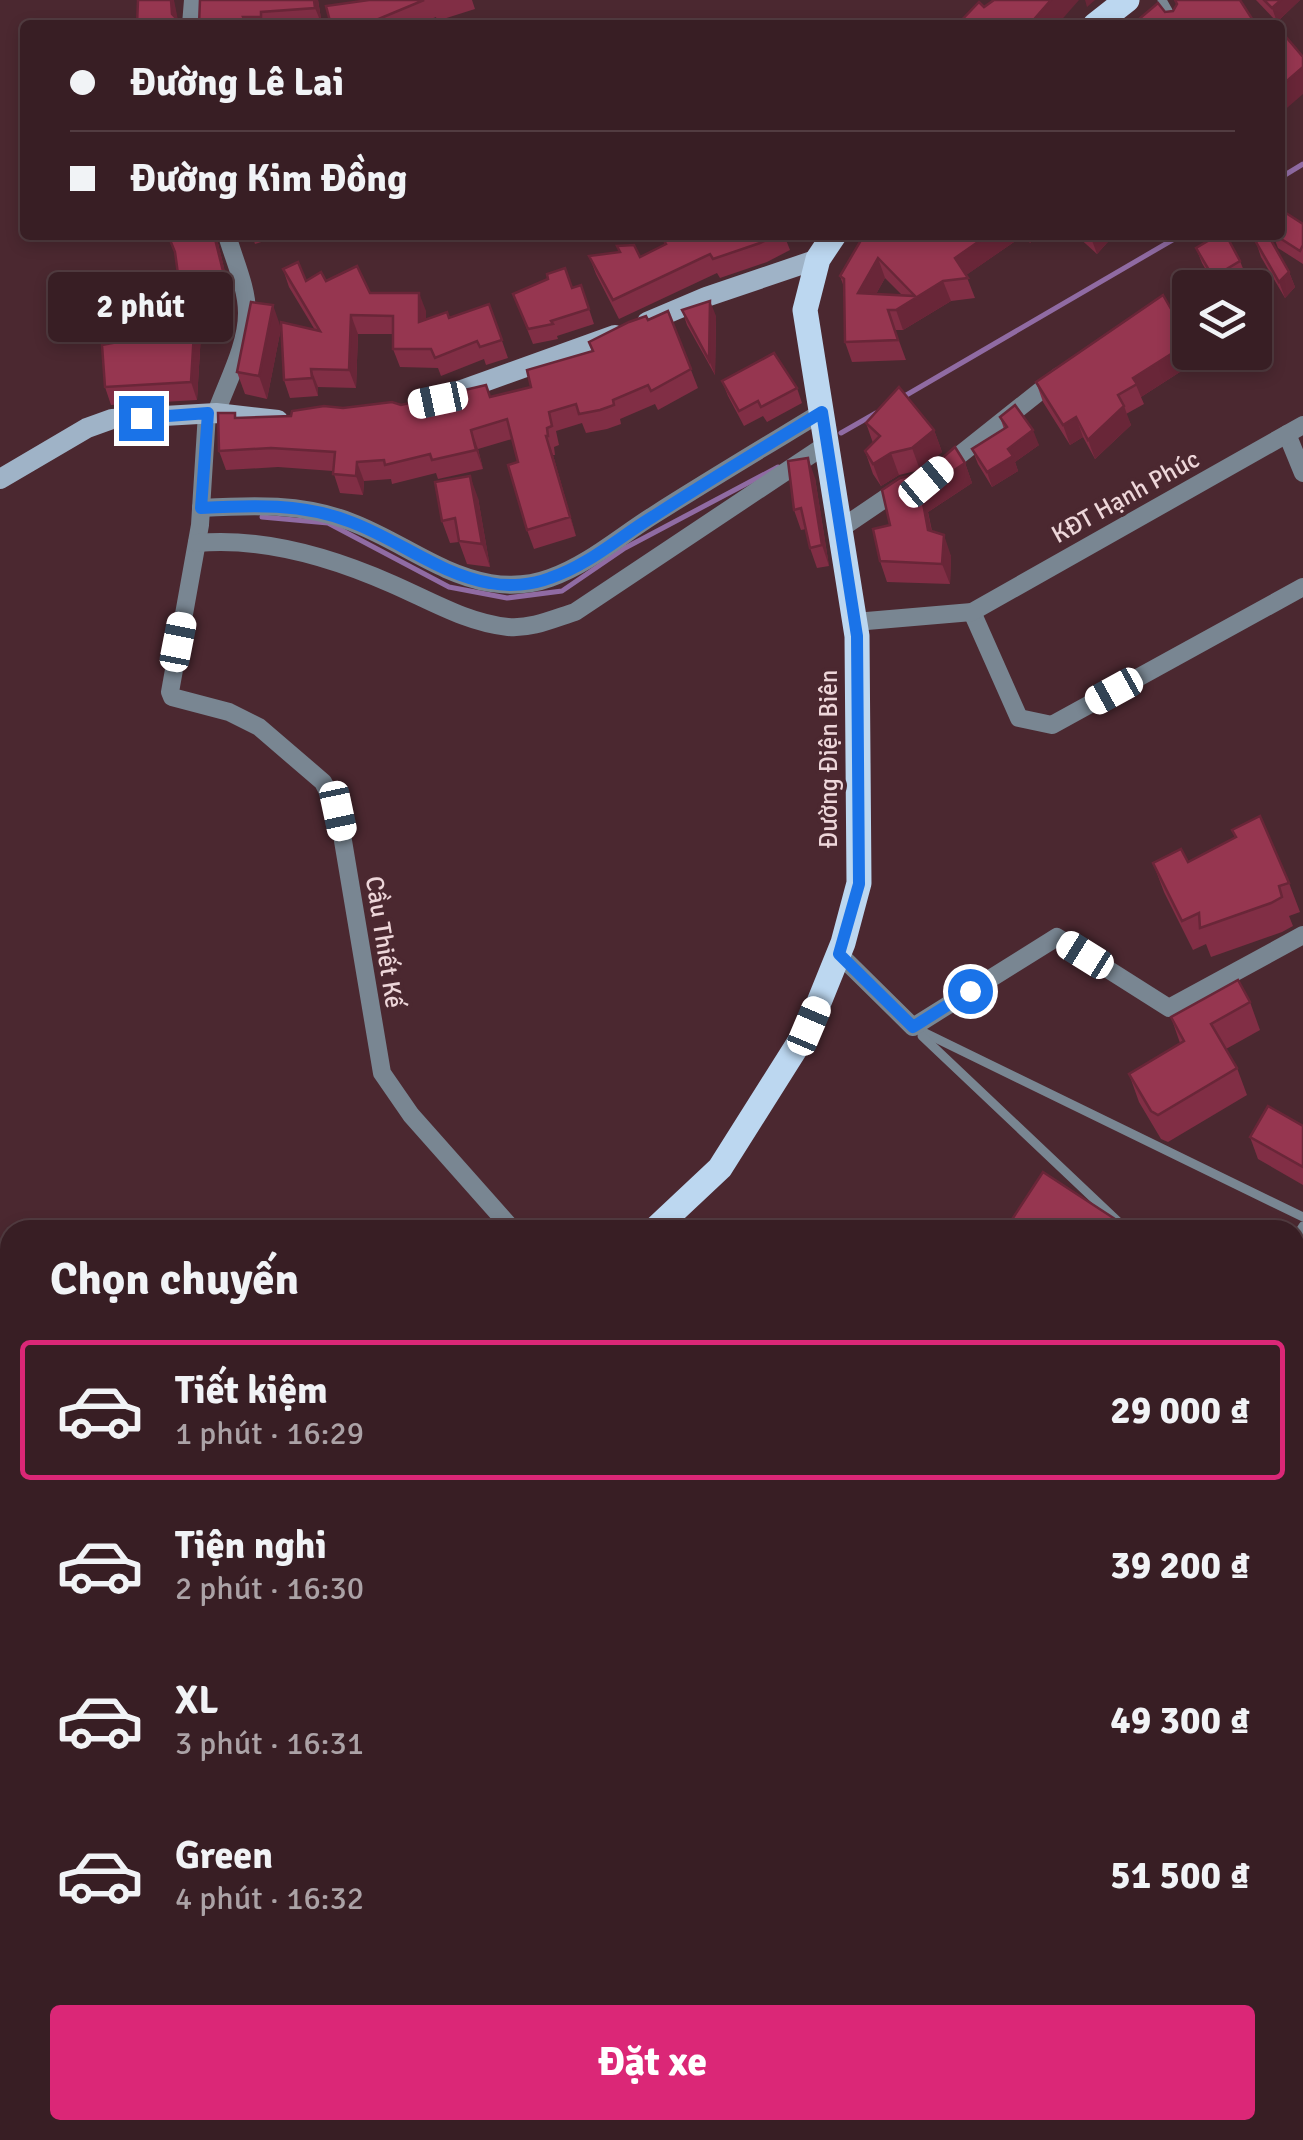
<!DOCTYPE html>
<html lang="vi">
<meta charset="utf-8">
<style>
:root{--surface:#381e24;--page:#3f272c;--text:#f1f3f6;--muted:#aba2a6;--line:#523c41;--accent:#db2777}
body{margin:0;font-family:Signika,sans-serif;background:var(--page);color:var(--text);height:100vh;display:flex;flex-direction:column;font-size:38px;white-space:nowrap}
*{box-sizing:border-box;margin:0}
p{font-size:32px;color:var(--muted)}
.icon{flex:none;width:55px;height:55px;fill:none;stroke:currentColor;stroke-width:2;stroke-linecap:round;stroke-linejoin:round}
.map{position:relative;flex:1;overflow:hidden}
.details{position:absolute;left:0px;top:1220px;width:1305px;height:920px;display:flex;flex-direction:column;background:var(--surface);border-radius:30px 30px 0 0;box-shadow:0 5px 15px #0003,0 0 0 2px var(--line)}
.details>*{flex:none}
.banner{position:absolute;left:20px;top:20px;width:1265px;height:220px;border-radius:10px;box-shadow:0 5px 15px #0003,0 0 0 2px var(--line);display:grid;align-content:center;height:220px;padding:0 50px;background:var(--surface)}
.tools{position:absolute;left:1172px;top:270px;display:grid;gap:20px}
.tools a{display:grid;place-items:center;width:100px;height:100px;border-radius:10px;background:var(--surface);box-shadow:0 5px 15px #0003,0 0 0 2px var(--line);font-size:50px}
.end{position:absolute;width:45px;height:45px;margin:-22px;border:12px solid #1a73e8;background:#fff;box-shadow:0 0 0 5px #fff}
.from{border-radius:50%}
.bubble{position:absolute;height:70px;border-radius:10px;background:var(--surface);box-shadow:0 5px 15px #0003,0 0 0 2px var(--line);font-size:32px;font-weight:800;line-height:70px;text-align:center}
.car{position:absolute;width:30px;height:60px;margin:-30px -15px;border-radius:12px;box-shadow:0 0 8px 2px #0007;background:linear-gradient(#fff 24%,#345 0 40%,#fff 0 76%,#345 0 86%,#fff 0)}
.banner b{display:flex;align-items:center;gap:35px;height:95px;font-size:38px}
.banner b+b{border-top:2px solid var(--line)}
.banner i{width:25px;height:25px;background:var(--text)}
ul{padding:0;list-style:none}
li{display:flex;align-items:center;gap:30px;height:140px;margin:0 20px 15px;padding:0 30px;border:5px solid transparent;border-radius:10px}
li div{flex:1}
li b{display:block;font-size:38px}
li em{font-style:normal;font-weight:800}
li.current{border-color:var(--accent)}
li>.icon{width:90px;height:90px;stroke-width:1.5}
h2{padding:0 50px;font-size:45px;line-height:120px}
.button{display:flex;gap:20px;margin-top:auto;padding:20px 50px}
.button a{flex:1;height:115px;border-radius:10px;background:var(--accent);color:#fff;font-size:40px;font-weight:800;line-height:115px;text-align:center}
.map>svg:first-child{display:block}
</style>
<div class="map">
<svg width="1303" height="2140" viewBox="0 0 1303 2140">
<rect width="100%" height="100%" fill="#4b2830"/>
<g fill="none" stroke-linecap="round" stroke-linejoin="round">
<g stroke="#906ba3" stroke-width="5">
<path d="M 1280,178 L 1303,164"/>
<path d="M 903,397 L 1181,235"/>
<path d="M 841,433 L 876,413"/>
<path d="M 262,517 L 328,523 L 449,587 L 507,598 L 562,591 L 625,548 L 778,467"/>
</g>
<g stroke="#798692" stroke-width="9">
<path d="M 1162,0 L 1176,25"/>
<path d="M 915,1028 L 1303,1217"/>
<path d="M 922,1036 L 1127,1230"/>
<path d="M 1295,1239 L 1303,1226"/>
<path d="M 1295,1368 L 1303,1372"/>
<path d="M 1297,1916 L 1303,1923"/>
<path d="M 720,2130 C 748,2138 779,2140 807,2130"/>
</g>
<g stroke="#798692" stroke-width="18">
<path d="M 191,25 L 193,0"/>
<path d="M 207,413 L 200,525 L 170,692 L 172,697 L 229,712 L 259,727 L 323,782 L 338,811 L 382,1073 L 411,1115 L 513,1230"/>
<path d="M 216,413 C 227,382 247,346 247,313 C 247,287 234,260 227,235"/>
<path d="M 1287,434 L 1303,473"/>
<path d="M 942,469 L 1059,376"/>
<path d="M 201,508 C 252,505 303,503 351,522 C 399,540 439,574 490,583 C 509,586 531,585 550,578 C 589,564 619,537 654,515 C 709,480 766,446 822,412"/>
<path d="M 840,529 L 902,487"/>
<path d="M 197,543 C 263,537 331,557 392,584 C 429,600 467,623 508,627 C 531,629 553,619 575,612 L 827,444"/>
<path d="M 972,612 L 1019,718 L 1052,725 L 1303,587"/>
<path d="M 855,622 L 972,612 L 1303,425"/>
<path d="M 839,954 L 913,1027 L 1057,937 L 1169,1008 L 1303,935"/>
<path d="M 0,1633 L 10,1631"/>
</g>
<g stroke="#9fb3c7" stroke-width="20">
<path d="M 647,322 L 706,297 L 818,259"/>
<path d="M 431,401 L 615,335"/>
<path d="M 0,479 L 87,428 L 112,419 L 216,413 L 278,420"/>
<path d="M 1295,2112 L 1303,2105"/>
<path d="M 1259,2140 L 1271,2130"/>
</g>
<g stroke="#bcd7f0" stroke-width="25">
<path d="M 1095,25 L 1127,0"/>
<path d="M 654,1230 L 720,1168 L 809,1027 L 843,943 L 859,883 L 857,636 L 805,310 L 818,259 L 834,235"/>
<path d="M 0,2069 L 10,2068"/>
<path d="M 1142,2130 L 1167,2140"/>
<path d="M 417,2140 L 418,2130"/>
</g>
</g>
<g fill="#812e45" fill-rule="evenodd">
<path d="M 200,0 L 318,0 L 322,25 L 199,25 Z"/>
<path d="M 369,0 L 472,0 L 475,9 L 437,21 L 436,17 L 416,25 L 331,25 Z"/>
<path d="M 1256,0 L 1300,0 L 1277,22 Z"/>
<path d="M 1303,224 L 1303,264 L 1278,248 L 1273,235 L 1280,235 Z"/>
<path d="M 167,235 L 216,235 L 234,309 L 202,317 L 197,400 L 111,405 L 105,387 L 123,341 L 183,311 L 176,256 Z"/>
<path d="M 252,235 L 283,235 L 255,244 Z"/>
<path d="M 661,235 L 784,235 L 790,250 L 767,262 L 720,278 L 717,273 L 619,319 L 596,274 L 589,256 L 619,253 L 640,257 L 665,245 Z"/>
<path d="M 864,235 L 1039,235 L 1030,243 L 1024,235 L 966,275 L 975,298 L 951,301 L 903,330 L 895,330 L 906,360 L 852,362 L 845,342 L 845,290 L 840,276 ZM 885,278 L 902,295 L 876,294 Z"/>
<path d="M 1076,235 L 1114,235 L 1097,254 Z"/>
<path d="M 1256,242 L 1289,272 L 1295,287 L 1285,298 L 1261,257 Z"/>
<path d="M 1196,248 L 1240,261 L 1246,276 L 1226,288 L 1208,288 L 1214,284 L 1202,263 Z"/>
<path d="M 283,269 L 306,281 L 326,281 L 426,311 L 426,320 L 449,318 L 489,304 L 508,358 L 486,365 L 484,359 L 441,376 L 438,368 L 400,367 L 393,349 L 393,334 L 358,334 L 356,388 L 318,387 L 318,396 L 290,398 L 284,380 L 315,330 L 289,287 Z"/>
<path d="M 581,285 L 594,324 L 557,336 L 558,339 L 533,344 L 513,294 L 572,288 Z"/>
<path d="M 682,310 L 716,316 L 715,375 L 687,325 Z"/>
<path d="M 668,311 L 698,388 L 658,410 L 655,404 L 620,419 L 621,424 L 607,429 L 586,433 L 582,423 L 556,431 L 559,445 L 554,447 L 555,455 L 553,455 L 576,536 L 534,549 L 527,530 L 518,462 L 512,439 L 478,449 L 483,469 L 438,479 L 436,473 L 392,484 L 391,479 L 364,481 L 363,495 L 340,493 L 333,471 L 278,467 L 226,470 L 219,451 L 235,413 L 236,418 L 291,416 L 343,408 L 401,405 L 491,397 L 531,387 L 648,320 Z"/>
<path d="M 281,328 L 267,399 L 245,394 L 237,372 Z"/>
<path d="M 1190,352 L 1194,352 L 1197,361 L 1141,397 L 1144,404 L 1126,414 L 1131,425 L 1095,459 L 1083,437 L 1070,445 L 1043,402 L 1036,382 Z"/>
<path d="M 722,381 L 797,388 L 802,403 L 767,422 L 763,416 L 744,426 L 728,396 Z"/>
<path d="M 1000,417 L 1039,445 L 1015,462 L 1018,471 L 992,487 L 978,464 L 972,449 L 1004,429 Z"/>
<path d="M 866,423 L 934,430 L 942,452 L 920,470 L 899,475 L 881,486 L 873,474 L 865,451 L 873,443 Z"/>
<path d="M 965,463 L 972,483 L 928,512 L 932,531 L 951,556 L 950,584 L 887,582 L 880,561 L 890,525 Z"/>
<path d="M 815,478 L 829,566 L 817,568 L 810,548 L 806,529 L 801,530 L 794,510 Z"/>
<path d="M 478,498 L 490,567 L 467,564 L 459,542 L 450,543 L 442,521 Z"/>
<path d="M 1232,830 L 1289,883 L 1300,912 L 1289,916 L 1293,926 L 1282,932 L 1211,957 L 1206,944 L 1193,950 L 1164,892 L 1153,863 L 1188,862 L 1235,838 Z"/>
<path d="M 1250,1002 L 1260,1030 L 1226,1049 L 1237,1068 L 1247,1095 L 1168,1142 L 1161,1139 L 1139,1102 L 1129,1074 L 1180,1043 L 1171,1017 Z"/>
<path d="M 1303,1126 L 1303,1185 L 1258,1159 L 1250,1137 Z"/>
<path d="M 10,1795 L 10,1939 L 0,1940 L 0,1796 Z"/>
<path d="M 1295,1980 L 1303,1981 L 1303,2092 L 1297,2091 L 1295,2093 Z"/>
</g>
<g fill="#692638">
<path d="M 171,0 L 174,0 L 179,25 L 176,25 L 172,14 Z"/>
<path d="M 314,0 L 318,0 L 322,25 L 315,8 Z"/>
<path d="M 1051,0 L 1079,0 L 1057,25 L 1029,25 Z"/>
<path d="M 1085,0 L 1095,0 L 1087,7 Z"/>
<path d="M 1281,0 L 1300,0 L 1277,22 L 1272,8 Z"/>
<path d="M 1303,67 L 1303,94 L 1280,114 L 1280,87 Z"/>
<path d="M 214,235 L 216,235 L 234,309 L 228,291 Z"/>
<path d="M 988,235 L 1024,235 L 962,278 L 955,258 Z"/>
<path d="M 1028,235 L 1039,235 L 1030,243 Z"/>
<path d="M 1090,235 L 1114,235 L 1097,254 Z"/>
<path d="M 878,258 L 885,278 L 865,314 L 858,293 Z"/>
<path d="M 1289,272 L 1295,287 L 1285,298 L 1279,282 Z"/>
<path d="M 943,281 L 951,301 L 903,330 L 896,310 Z"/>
<path d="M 419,293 L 426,311 L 426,340 L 419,322 Z"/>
<path d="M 196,299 L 202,317 L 197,400 L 191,382 Z"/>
<path d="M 710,301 L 716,316 L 715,375 L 709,360 Z"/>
<path d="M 273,305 L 281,328 L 267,399 L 259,376 Z"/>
<path d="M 351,315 L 358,334 L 356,388 L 349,370 Z"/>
<path d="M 1190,342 L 1190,352 L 1194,352 L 1197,361 L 1141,397 L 1133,378 Z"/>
<path d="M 311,369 L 318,387 L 318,396 L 312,378 Z"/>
<path d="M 1124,406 L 1131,425 L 1095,459 L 1088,440 Z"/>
<path d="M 1076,417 L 1083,437 L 1070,445 L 1063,425 Z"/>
<path d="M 471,430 L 478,449 L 483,469 L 476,450 Z"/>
<path d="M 934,430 L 942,452 L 920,470 L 912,448 Z"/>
<path d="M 1033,430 L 1039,445 L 1015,462 L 1018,471 L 992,487 L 987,472 L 1008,449 Z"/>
<path d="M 546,436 L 553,455 L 576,536 L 570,517 Z"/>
<path d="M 891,453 L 899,475 L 881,486 L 873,464 Z"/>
<path d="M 808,458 L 815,478 L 829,566 L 822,545 Z"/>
<path d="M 357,462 L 364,481 L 363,495 L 356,476 Z"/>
<path d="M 965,463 L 972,483 L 928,512 L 935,550 L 928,530 L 921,492 Z"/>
<path d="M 470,476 L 478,498 L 490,567 L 482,544 Z"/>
<path d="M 944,535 L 951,556 L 950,584 L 942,564 Z"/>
<path d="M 1303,2068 L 1303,2084 L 1298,2072 Z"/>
</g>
<g fill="#963650" stroke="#692638" stroke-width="2.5" fill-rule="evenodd">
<path d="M 138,0 L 171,0 L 172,14 L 176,18 L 177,25 L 137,25 Z"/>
<path d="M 200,0 L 314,0 L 315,8 L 261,12 L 261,17 L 243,17 L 246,25 L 199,25 Z"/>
<path d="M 369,0 L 424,0 L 369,23 L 358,25 L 331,25 L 326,6 Z"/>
<path d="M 994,0 L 1051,0 L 1029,25 L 957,25 L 979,2 L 984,7 Z"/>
<path d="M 1175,0 L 1240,0 L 1256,25 L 1132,25 L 1158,3 L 1165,12 L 1173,11 L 1177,4 Z"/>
<path d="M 1264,0 L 1281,0 L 1272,8 Z"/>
<path d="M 1281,31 L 1303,57 L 1303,67 L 1280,87 Z"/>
<path d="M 1286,213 L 1303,224 L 1303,245 L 1300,251 L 1275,235 L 1280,235 L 1280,222 Z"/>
<path d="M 168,235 L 214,235 L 228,291 L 196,299 L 191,382 L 105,387 L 102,345 L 123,341 L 122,330 L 146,325 L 146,321 L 162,321 L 162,313 L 183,311 L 175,252 Z"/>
<path d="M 661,235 L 776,235 L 760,243 L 713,259 L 710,254 L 613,300 L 589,256 L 620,252 L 617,246 L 634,245 L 640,257 L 666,244 Z"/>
<path d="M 864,235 L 988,235 L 955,258 L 968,278 L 943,281 L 896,310 L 888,310 L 898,340 L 845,342 L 844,279 L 840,276 ZM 878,258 L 915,296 L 858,293 Z"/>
<path d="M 1218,235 L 1226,235 L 1240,261 L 1213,277 L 1196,248 Z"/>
<path d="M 1268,235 L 1289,272 L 1279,282 L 1256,242 Z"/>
<path d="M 298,262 L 306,281 L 321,272 L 326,281 L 357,266 L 370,293 L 419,293 L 419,322 L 447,312 L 449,318 L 489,304 L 502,340 L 480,347 L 477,341 L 435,358 L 431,349 L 393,349 L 393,316 L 351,315 L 349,370 L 311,369 L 312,378 L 284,380 L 281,322 L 320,331 L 283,269 Z"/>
<path d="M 565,268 L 572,288 L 581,285 L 589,309 L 551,321 L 553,324 L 528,329 L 513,294 L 548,279 L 547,274 Z"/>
<path d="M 1219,282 L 1222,288 L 1208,288 Z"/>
<path d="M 1163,295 L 1190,342 L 1133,378 L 1137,384 L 1118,395 L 1124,406 L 1088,440 L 1076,417 L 1063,425 L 1036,382 Z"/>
<path d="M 710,301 L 709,360 L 682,310 Z"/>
<path d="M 251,302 L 273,305 L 259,376 L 237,372 Z"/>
<path d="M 668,311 L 691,369 L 651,391 L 648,385 L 613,400 L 614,405 L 600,410 L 579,414 L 576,404 L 549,412 L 552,426 L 547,428 L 548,436 L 546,436 L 570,517 L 527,530 L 508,465 L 518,462 L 507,419 L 471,430 L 476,450 L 432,460 L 430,454 L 385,465 L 384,460 L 357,462 L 356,476 L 333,474 L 335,452 L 271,448 L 219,451 L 218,413 L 235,413 L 235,418 L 291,416 L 292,411 L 324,406 L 343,408 L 392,402 L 401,405 L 486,385 L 490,397 L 531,387 L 527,370 L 593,351 L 589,342 L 629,322 L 646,316 L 648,320 Z"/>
<path d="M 774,353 L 797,388 L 761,407 L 758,401 L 739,411 L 722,381 Z"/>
<path d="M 899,387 L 934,430 L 912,448 L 891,453 L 873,464 L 865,451 L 880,436 L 866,423 Z"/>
<path d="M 1015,405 L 1033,430 L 1008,449 L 1013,456 L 987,472 L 972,449 L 1007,427 L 1000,417 Z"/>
<path d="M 955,447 L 965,463 L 921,492 L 928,530 L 944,535 L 942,564 L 880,561 L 873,529 L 890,525 L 882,490 L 900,478 L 926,472 Z"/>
<path d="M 808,458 L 822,545 L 810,548 L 801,508 L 794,510 L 788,461 Z"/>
<path d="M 470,476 L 482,544 L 459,541 L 455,518 L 442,521 L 435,482 Z"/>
<path d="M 1260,816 L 1289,883 L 1279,886 L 1282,897 L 1271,903 L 1200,928 L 1199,913 L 1182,921 L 1153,863 L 1181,849 L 1188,862 L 1236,837 L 1232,830 Z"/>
<path d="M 1238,980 L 1250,1002 L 1211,1024 L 1237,1068 L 1158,1115 L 1151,1111 L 1129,1074 L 1184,1041 L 1171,1017 Z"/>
<path d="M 1268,1106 L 1303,1126 L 1303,1167 L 1250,1137 Z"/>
<path d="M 1043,1172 L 1118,1221 L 1120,1230 L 1011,1230 L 1009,1224 Z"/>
<path d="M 10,1795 L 10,1911 L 0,1912 L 0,1796 Z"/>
<path d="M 1298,1977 L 1303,1981 L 1303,2068 L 1298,2072 L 1295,2072 L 1295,1980 Z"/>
</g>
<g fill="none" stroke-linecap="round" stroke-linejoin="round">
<path stroke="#1a73e8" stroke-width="12" d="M 141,418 L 208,413 L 201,508 C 252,505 303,503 351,522 C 399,540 439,574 490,583 C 509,587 532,585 550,578 C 589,565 619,537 654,516 C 709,480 766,446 822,412 L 857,636 L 859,884 L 839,954 L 913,1027 L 970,991"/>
</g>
<g text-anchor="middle" stroke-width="8" stroke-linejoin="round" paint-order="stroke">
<g font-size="25" fill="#edd6d9" stroke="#4b2830">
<text transform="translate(1125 496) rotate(-29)" y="9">KĐT Hạnh Phúc</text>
<text transform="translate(828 759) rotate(-90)" y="9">Đường Điện Biên</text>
<text transform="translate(385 942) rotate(81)" y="9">Cầu Thiết Kế</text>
</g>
</g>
</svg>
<div class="tools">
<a><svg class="icon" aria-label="layers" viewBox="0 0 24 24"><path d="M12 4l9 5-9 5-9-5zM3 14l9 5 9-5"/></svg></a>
</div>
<i class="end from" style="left:970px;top:991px"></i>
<i class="end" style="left:141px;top:418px"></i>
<div class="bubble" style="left:48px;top:272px;width:185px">2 phút</div>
<i class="car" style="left:438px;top:400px;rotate:258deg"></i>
<i class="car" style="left:926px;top:482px;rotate:50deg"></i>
<i class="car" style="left:178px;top:642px;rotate:11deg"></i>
<i class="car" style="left:1114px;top:691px;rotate:241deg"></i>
<i class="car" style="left:338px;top:811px;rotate:168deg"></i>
<i class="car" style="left:1085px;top:955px;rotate:302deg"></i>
<i class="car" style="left:809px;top:1026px;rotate:23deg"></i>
<div class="banner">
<b><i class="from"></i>Đường Lê Lai</b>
<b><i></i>Đường Kim Đồng</b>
</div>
<section class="details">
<h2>Chọn chuyến</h2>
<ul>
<li class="current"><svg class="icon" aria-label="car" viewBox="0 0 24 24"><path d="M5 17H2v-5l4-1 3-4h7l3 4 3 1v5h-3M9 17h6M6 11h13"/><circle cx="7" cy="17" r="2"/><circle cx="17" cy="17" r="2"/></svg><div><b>Tiết kiệm</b><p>1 phút · 16:29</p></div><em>29 000 ₫</em></li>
<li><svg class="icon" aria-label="car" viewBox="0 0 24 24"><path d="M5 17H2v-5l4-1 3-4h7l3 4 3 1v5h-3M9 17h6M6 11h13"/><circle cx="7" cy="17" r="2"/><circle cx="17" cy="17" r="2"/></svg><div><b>Tiện nghi</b><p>2 phút · 16:30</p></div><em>39 200 ₫</em></li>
<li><svg class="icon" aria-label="car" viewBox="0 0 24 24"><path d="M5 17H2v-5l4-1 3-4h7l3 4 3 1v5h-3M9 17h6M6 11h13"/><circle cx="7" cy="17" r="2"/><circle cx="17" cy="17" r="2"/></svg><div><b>XL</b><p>3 phút · 16:31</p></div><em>49 300 ₫</em></li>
<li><svg class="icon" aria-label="car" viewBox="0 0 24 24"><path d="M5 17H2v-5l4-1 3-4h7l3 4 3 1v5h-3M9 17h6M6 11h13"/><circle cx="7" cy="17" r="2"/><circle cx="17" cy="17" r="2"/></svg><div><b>Green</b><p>4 phút · 16:32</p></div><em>51 500 ₫</em></li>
</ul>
<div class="button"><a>Đặt xe</a></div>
</section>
</div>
